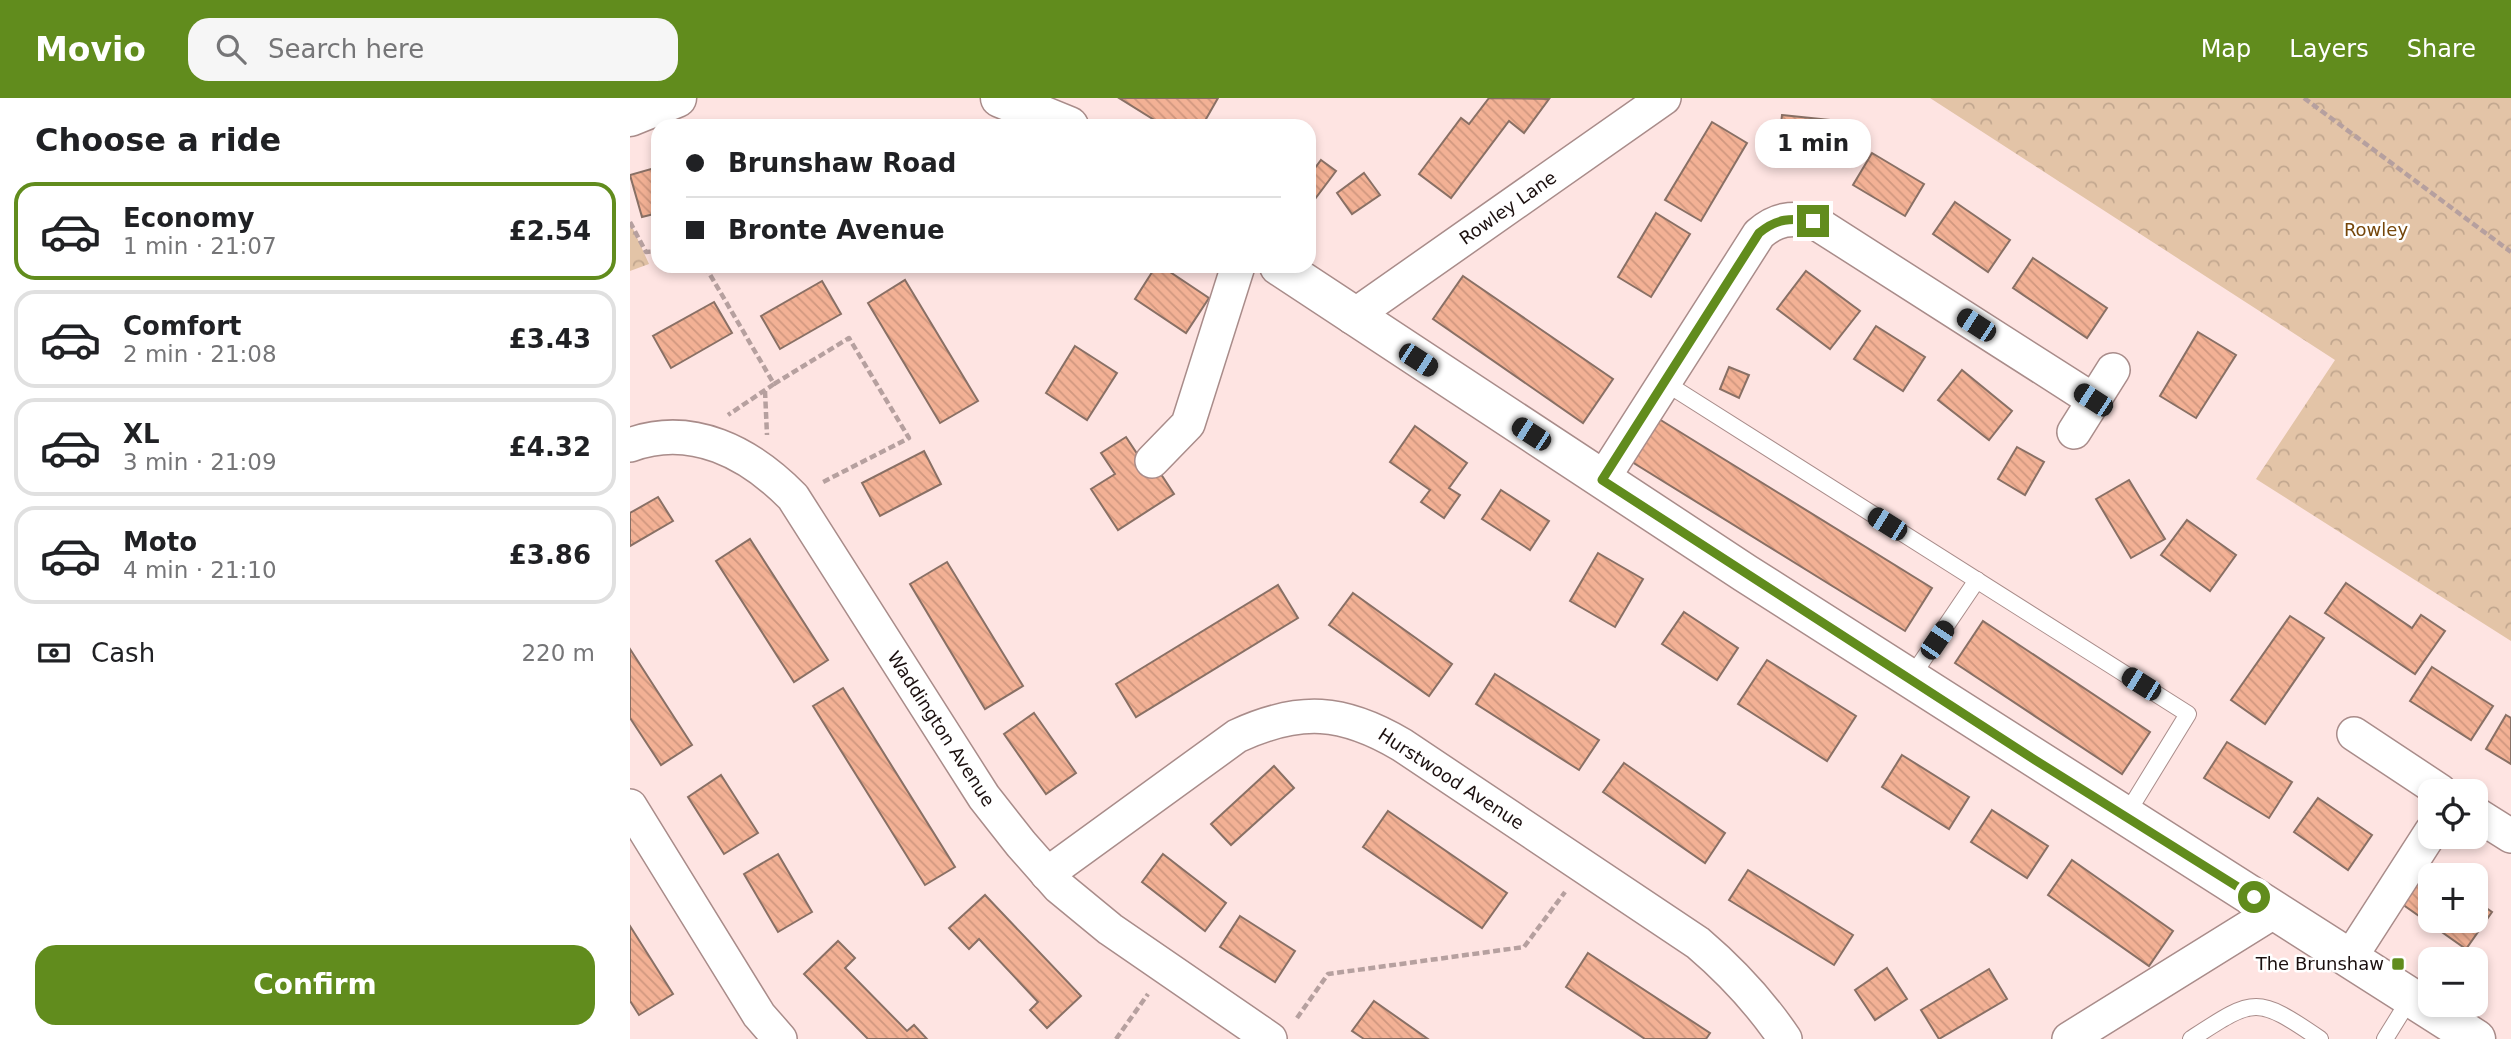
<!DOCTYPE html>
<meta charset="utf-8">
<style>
:root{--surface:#fff;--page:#f6f6f6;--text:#202124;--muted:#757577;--line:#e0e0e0;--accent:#618c1d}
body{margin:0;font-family:"DejaVu Sans",sans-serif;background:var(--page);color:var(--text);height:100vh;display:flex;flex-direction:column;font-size:26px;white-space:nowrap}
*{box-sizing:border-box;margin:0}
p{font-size:23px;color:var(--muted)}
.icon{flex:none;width:38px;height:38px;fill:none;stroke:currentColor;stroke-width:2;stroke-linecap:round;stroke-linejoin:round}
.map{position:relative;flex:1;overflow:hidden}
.details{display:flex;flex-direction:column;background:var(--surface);width:630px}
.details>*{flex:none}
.guide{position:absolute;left:21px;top:21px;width:665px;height:154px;border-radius:21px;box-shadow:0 4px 10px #0003;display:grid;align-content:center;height:154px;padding:0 35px;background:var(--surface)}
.tools{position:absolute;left:1788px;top:681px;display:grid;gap:14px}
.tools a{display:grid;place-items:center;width:70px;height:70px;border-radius:14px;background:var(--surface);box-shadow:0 4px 10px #0003;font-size:35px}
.end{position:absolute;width:32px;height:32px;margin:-16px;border:9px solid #618c1d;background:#fff;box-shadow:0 0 0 4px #fff}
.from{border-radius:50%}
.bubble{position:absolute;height:49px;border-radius:21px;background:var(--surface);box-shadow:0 4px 10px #0003;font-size:23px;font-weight:600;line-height:49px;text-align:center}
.car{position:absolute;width:21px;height:42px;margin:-21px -10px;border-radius:9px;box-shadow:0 0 5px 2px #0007;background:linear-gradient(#222 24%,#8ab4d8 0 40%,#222 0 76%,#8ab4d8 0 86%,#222 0)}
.guide b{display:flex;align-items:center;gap:24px;height:66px;font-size:26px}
.guide b+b{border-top:2px solid var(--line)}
.guide i{width:18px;height:18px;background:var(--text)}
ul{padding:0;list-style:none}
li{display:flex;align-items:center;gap:21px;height:98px;margin:0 14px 10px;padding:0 21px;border:4px solid var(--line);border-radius:21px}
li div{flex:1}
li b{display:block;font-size:26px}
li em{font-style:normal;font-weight:600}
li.on{border-color:var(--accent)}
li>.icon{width:63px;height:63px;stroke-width:1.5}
h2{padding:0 35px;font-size:32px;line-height:84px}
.pay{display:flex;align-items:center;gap:18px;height:77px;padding:0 35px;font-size:26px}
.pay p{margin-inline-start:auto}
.action{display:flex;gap:14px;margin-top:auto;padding:14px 35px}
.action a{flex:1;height:80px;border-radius:21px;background:var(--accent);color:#fff;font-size:28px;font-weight:600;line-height:80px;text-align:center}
header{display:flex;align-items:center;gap:42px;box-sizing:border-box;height:98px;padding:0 35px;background:var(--accent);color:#fff}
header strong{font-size:33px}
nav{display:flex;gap:38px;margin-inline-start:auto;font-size:24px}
.search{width:490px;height:63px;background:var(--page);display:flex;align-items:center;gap:18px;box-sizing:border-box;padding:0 24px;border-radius:21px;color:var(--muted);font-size:26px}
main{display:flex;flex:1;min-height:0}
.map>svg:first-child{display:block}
</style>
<header>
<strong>Movio</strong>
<div class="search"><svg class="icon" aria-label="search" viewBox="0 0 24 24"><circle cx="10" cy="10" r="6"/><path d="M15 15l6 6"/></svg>Search here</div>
<nav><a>Map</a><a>Layers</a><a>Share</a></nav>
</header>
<main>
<section class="details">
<h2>Choose a ride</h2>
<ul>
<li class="on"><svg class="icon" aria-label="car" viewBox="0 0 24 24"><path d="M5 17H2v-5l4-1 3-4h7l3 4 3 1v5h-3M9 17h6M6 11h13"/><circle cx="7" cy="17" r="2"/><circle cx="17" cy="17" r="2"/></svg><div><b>Economy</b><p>1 min · 21:07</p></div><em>£2.54</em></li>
<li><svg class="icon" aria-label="car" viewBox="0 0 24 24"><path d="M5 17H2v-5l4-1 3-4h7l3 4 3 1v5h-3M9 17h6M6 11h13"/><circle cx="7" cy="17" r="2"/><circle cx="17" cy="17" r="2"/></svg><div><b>Comfort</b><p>2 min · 21:08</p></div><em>£3.43</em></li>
<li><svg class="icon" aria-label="car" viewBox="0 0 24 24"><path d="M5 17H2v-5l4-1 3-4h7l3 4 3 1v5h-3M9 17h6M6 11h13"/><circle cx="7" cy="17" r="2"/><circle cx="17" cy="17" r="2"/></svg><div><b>XL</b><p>3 min · 21:09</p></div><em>£4.32</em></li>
<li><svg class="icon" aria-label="car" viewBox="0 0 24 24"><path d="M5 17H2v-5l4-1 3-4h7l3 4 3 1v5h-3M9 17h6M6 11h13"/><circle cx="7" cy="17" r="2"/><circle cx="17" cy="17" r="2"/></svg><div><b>Moto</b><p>4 min · 21:10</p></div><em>£3.86</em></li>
</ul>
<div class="pay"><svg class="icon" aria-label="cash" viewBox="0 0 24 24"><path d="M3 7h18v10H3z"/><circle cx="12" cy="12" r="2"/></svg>Cash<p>220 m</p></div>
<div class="action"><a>Confirm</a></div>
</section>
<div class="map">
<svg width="1881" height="941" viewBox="0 0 1881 941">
<defs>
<pattern id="park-crowns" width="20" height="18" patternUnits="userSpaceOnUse" patternTransform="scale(1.75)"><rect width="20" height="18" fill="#e3c4a7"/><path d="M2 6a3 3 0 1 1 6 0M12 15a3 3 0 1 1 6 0" fill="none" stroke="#c2a78f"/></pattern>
<pattern id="building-back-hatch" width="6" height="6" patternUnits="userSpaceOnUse" patternTransform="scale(1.75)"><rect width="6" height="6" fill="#f3b195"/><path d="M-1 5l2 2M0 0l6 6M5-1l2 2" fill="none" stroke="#d0977f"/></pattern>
</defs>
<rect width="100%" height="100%" fill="#fee4e2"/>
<g fill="url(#park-crowns)">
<path d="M 1300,0 L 1881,0 L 1881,543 L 1626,381 L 1705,262 Z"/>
<path d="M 0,124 L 19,166 L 0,173 Z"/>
</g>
<g fill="url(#building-back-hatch)" stroke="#897065" stroke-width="2">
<path d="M 489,0 L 588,0 L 572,28 L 534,28 Z"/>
<path d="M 859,0 L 919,1 L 894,35 L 879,23 L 821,100 L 789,76 L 831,20 L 839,26 Z"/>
<path d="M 1152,17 L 1209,23 L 1205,60 L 1148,54 Z"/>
<path d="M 1082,24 L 1117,45 L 1071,123 L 1035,102 Z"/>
<path d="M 1242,55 L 1294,86 L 1275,118 L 1223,87 Z"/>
<path d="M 691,62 L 706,73 L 679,109 L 679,78 Z"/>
<path d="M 28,69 L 28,115 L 12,119 L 0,77 Z"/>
<path d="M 734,75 L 750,97 L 722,116 L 707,95 Z"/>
<path d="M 1325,104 L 1380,142 L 1358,174 L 1303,136 Z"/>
<path d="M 1026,115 L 1060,136 L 1021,199 L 988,179 Z"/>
<path d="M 1403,160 L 1477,210 L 1457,240 L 1383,190 Z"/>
<path d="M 526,168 L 531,168 L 579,200 L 556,235 L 505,201 Z"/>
<path d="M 1176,173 L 1230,213 L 1200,251 L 1147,211 Z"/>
<path d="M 833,178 L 983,281 L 953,325 L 803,221 Z"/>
<path d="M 275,182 L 348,303 L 310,325 L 238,205 Z"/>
<path d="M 192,183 L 211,216 L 150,251 L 131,218 Z"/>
<path d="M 84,204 L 102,235 L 41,270 L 23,238 Z"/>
<path d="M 1246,228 L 1295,259 L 1273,293 L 1224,261 Z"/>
<path d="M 1568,234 L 1606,257 L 1566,320 L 1530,298 Z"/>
<path d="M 445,248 L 487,275 L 457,322 L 416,295 Z"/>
<path d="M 1099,269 L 1119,277 L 1109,300 L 1090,291 Z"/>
<path d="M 1332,272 L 1382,313 L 1359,342 L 1308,302 Z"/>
<path d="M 1029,321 L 1302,490 L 1275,533 L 1002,364 Z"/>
<path d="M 785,328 L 837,365 L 819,390 L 830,397 L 814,420 L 791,404 L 800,392 L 760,364 Z"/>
<path d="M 496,339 L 508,357 L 515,352 L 544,396 L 488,432 L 461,391 L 485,376 L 471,355 Z"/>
<path d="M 1387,349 L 1414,364 L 1395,397 L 1368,381 Z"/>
<path d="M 294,353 L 311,386 L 250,418 L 232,385 Z"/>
<path d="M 1499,382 L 1535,441 L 1501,460 L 1466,401 Z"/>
<path d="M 871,392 L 919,423 L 900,452 L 852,421 Z"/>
<path d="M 28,399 L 43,423 L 0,448 L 0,415 Z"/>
<path d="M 1557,422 L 1606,457 L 1580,493 L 1531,457 Z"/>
<path d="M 120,441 L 198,562 L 164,584 L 86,463 Z"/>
<path d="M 968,455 L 1013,481 L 985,529 L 940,503 Z"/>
<path d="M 317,464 L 393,588 L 355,611 L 280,486 Z"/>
<path d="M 1716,485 L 1782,530 L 1791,517 L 1815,533 L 1785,576 L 1695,515 Z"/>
<path d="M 648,487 L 668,520 L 506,619 L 486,586 Z"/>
<path d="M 723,495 L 822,566 L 799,598 L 699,527 Z"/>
<path d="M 1054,514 L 1108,550 L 1087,582 L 1032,546 Z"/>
<path d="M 1660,518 L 1694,540 L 1635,626 L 1601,602 Z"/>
<path d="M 1353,523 L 1520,634 L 1492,676 L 1325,565 Z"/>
<path d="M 0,551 L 62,647 L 31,667 L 0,620 Z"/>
<path d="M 1137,562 L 1226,618 L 1197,663 L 1108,606 Z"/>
<path d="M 1802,569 L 1863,608 L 1841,642 L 1780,603 Z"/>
<path d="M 865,576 L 969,642 L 949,672 L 846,606 Z"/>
<path d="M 213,590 L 325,769 L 295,787 L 183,608 Z"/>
<path d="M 404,615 L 446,675 L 416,696 L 374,636 Z"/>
<path d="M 1876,617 L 1881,620 L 1881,666 L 1856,651 Z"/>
<path d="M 1597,644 L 1662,684 L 1639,720 L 1574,680 Z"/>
<path d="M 1272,657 L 1339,699 L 1319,731 L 1252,689 Z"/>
<path d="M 994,665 L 1095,735 L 1075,765 L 973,694 Z"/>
<path d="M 644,668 L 664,690 L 601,747 L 581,726 Z"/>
<path d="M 91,677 L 128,735 L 94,756 L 58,699 Z"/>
<path d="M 1688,700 L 1742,737 L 1718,772 L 1664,734 Z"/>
<path d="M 1362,712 L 1418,748 L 1397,780 L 1341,744 Z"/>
<path d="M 758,713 L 877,795 L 852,830 L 733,749 Z"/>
<path d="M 148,756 L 182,814 L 148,834 L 114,776 Z"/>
<path d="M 533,756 L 596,805 L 575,833 L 512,784 Z"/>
<path d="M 1442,762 L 1543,833 L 1519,868 L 1418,797 Z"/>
<path d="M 1798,769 L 1809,777 L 1801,777 L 1801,822 L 1846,822 L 1846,803 L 1862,814 L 1836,851 L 1772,806 Z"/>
<path d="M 1118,772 L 1223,837 L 1204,867 L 1099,802 Z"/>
<path d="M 355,797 L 451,898 L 417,930 L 400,912 L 408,904 L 349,841 L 339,851 L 319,830 Z"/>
<path d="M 610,818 L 665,853 L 645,884 L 590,849 Z"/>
<path d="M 0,828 L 43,896 L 9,917 L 0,903 Z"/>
<path d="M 208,843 L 225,860 L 215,870 L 277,933 L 284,927 L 297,941 L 238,941 L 174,876 Z"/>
<path d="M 958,855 L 1080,935 L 1076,941 L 1015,941 L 936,889 Z"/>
<path d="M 1257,870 L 1277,901 L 1245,922 L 1225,892 Z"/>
<path d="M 1359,871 L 1377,901 L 1309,941 L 1291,912 Z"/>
<path d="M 744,903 L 798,941 L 734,941 L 722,933 Z"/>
</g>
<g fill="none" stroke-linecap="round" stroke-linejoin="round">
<g stroke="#a98c8a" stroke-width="18">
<g id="service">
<path d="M 1034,284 L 1558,616 L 1496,717"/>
<path d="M 1280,581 L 1347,482"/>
<path d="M 1561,941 C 1624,900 1626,897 1690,941"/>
<path d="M 1755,941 L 1781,899"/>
</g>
</g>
<g stroke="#a98c8a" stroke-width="36">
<g id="minor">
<path d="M 722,219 L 1034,0"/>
<path d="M 1444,334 L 1483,272"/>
<path d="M 0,347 C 62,324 120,355 163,399 L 354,699 L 391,746 L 429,789 L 480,831 L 640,941"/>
<path d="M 522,363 L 558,326 L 608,168"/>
<path d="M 972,382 L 1129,136 C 1147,120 1161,120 1183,123 L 1463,302"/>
<path d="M 1724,636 L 1810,693"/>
<path d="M 0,708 L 129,917 L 150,941"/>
<path d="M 1846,716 L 1881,738"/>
<path d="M 417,776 L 607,638 C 670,609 713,612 772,647 L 1068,845 C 1102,874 1130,904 1155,941"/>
<path d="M 1720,860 L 1801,734"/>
<path d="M 1439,941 L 1645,813"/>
</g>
</g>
<g stroke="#a98c8a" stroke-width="41">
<g id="tertiary">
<path d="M 370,0 L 439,28"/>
<path d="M 0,19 L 47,0"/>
<path d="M 649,168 L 1115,475 L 1846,941"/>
</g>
</g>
<g stroke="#b6a09f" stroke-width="4.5" stroke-dasharray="7 3.5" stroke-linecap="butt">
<path d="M 1674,0 L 1881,154"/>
<path d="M 0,124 L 16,154 L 28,153"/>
<path d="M 75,168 L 144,286 L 98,317"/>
<path d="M 144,286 L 219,240 L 279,340 L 191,385"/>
<path d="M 135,293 L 137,337"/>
<path d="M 667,920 L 698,876 L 894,849 L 935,794"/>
<path d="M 486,941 L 518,896"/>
</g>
<use href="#service" stroke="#fff" stroke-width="16"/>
<use href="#minor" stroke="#fff" stroke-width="33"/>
<use href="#tertiary" stroke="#fff" stroke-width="38"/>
</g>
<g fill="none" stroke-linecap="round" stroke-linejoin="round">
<path stroke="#618c1d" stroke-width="9" d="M 1183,123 C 1161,120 1147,120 1129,135 L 972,382 L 1405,662 L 1624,799"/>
</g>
<rect fill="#618c1d" stroke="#fff" stroke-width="2.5" x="1761" y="859" width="14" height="14" rx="3.5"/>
<g text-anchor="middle" stroke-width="5" stroke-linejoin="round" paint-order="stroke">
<g font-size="18" fill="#1b100f" stroke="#fff">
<text transform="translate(878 110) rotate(-35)" y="6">Rowley Lane</text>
<text transform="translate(311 631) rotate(57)" y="6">Waddington Avenue</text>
<text transform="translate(821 681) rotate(33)" y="6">Hurstwood Avenue</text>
</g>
<g font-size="18" fill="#75460a" stroke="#fff">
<text x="1746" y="138">Rowley</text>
</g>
<g font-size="18" fill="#1b100f" stroke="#fff" text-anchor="end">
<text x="1754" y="872">The Brunshaw</text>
</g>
</g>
</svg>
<div class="tools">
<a><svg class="icon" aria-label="locate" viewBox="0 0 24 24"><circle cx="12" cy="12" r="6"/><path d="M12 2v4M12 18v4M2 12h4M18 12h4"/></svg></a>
<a>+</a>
<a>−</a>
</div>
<i class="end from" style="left:1624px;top:799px"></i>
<i class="end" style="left:1183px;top:123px"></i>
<div class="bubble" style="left:1125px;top:21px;width:116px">1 min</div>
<i class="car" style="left:1346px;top:227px;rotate:303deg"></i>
<i class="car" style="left:788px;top:262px;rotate:123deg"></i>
<i class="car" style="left:1463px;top:302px;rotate:303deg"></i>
<i class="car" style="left:901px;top:336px;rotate:303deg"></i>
<i class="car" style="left:1257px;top:426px;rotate:302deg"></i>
<i class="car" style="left:1307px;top:542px;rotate:34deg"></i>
<i class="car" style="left:1511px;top:586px;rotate:302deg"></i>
<div class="guide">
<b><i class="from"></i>Brunshaw Road</b>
<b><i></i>Bronte Avenue</b>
</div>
</div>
</main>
